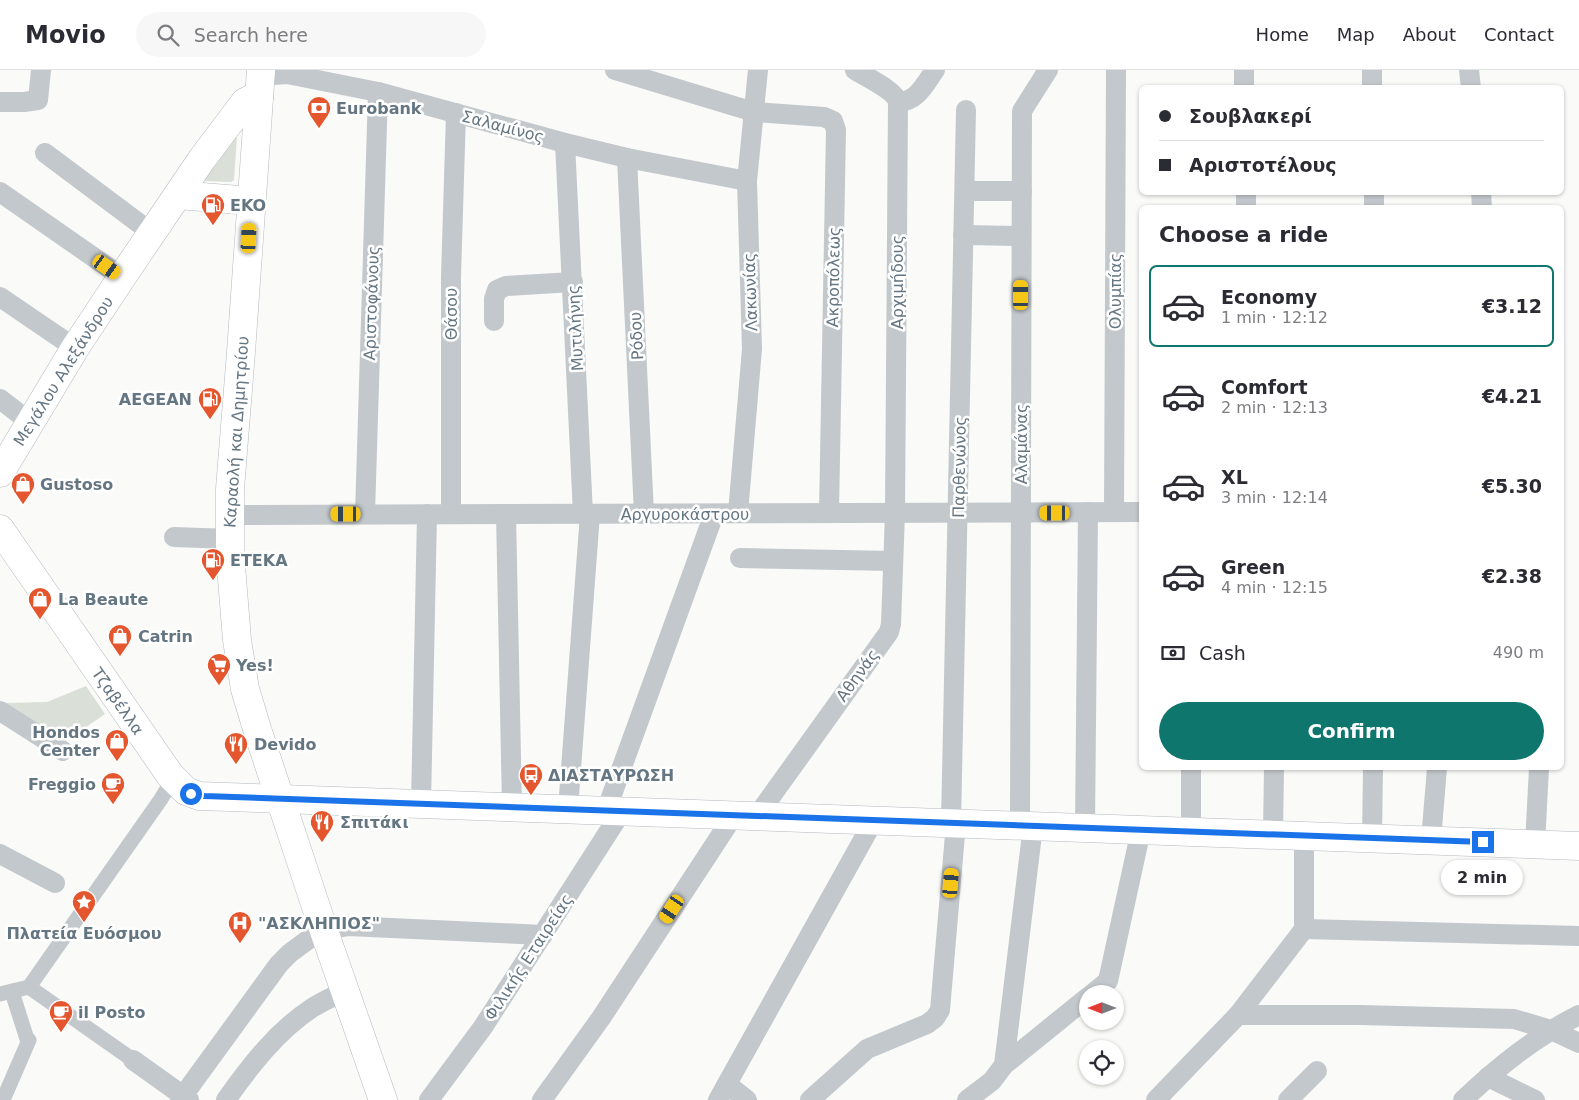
<!DOCTYPE html>
<meta charset="utf-8">
<style>
:root{--surface:#fff;--page:#f7f7f7;--text:#2b2b33;--muted:#7c7c81;--line:#e1e1e2;--accent:#0f766e}
body{margin:0;font-family:"DejaVu Sans",sans-serif;background:var(--page);color:var(--text);height:100vh;display:flex;flex-direction:column;font-size:19px;white-space:nowrap}
*{box-sizing:border-box;margin:0}
p{font-size:16px;color:var(--muted)}
.icon{flex:none;width:28px;height:28px;fill:none;stroke:currentColor;stroke-width:2;stroke-linecap:round;stroke-linejoin:round}
.map{position:relative;flex:1;overflow:hidden}
.drawer{position:absolute;left:1139px;top:135px;width:425px;height:565px;display:flex;flex-direction:column;background:var(--surface);border-radius:8px;box-shadow:0 1px 4px #0004}
.drawer>*{flex:none}
.hud{position:absolute;left:1139px;top:15px;width:425px;height:110px;border-radius:8px;box-shadow:0 1px 4px #0004;display:grid;align-content:center;height:110px;padding:0 20px;background:var(--surface)}
.needle{width:32px;rotate:270deg}
.controls{position:absolute;left:1079px;top:915px;display:grid;gap:10px}
.controls a{display:grid;place-items:center;width:45px;height:45px;border-radius:50%;background:var(--surface);box-shadow:0 1px 4px #0004;font-size:25px}
.end{position:absolute;width:22px;height:22px;margin:-11px;border:6px solid #1a73e8;background:#fff;box-shadow:0 0 0 2px #fff}
.from{border-radius:50%}
.bubble{position:absolute;height:35px;border-radius:18px;background:var(--surface);box-shadow:0 1px 4px #0004;font-size:16px;font-weight:700;line-height:35px;text-align:center}
.car{position:absolute;width:15px;height:30px;margin:-15px -8px;border-radius:6px;box-shadow:0 0 4px 1px #0007;background:linear-gradient(#f5c518 24%,#345 0 40%,#f5c518 0 76%,#345 0 86%,#f5c518 0)}
.hud b{display:flex;align-items:center;gap:18px;height:48px;font-size:19px}
.hud b+b{border-top:1px solid var(--line)}
.hud i{width:12px;height:12px;background:var(--text)}
ul{padding:0;list-style:none}
li{display:flex;align-items:center;gap:15px;height:82px;margin:0 10px 8px;padding:0 10px;border:2px solid transparent;border-radius:8px}
li div{flex:1}
li b{display:block;font-size:19px}
li em{font-style:normal;font-weight:700}
li.active{border-color:var(--accent)}
li>.icon{width:45px;height:45px;stroke-width:1.5}
h2{padding:0 20px;font-size:22px;line-height:60px}
.pay{display:flex;align-items:center;gap:12px;height:55px;padding:0 20px;font-size:19px}
.pay p{margin-inline-start:auto}
.cta{display:flex;gap:10px;margin-top:auto;padding:10px 20px}
.cta a{flex:1;height:58px;border-radius:30px;background:var(--accent);color:#fff;font-size:20px;font-weight:700;line-height:58px;text-align:center}
header{display:flex;align-items:center;gap:30px;box-sizing:border-box;height:70px;padding:0 25px;background:var(--surface);border-bottom:1px solid var(--line)}
header strong{font-size:24px}
nav{display:flex;gap:28px;margin-inline-start:auto;font-size:18px}
.search{width:350px;height:45px;background:var(--page);display:flex;align-items:center;gap:12px;box-sizing:border-box;padding:0 18px;border-radius:28px;color:var(--muted);font-size:19px}
.map>svg:first-child{display:block}
</style>
<header>
<strong>Movio</strong>
<div class="search"><svg class="icon" aria-label="search" viewBox="0 0 24 24"><circle cx="10" cy="10" r="6"/><path d="M15 15l6 6"/></svg>Search here</div>
<nav><a>Home</a><a>Map</a><a>About</a><a>Contact</a></nav>
</header>
<div class="map">
<svg width="1579" height="1030" viewBox="0 0 1579 1030">
<rect width="100%" height="100%" fill="#fafaf8"/>
<g fill="#dadfd7">
<path d="M 234,65 L 237,66 L 234,110 L 231,112 L 203,111 Z"/>
<path d="M 86,616 L 105,644 L 63,673 L 2,633 L 47,632 Z"/>
</g>
<g fill="none" stroke-linecap="round" stroke-linejoin="round">
<g stroke="#b3babf" stroke-width="29">
<g id="secondary">
<path d="M 261,0 L 241,282 L 230,419 L 230,484 L 237,570 L 245,619 L 258,662 L 324,861 L 383,1030"/>
<path d="M 178,125 L 251,131"/>
<path d="M 0,403 L 75,278 L 122,207 L 202,89 L 245,32 L 251,29 L 259,28"/>
<path d="M 0,459 L 170,705 L 186,721 L 199,726 L 1579,776"/>
</g>
</g>
<g stroke="#c3c8cc" stroke-width="15">
<path d="M 29,917 L 133,990"/>
<path d="M 0,924 L 29,917 L 161,729 L 173,709"/>
<path d="M 3,1030 L 29,970 L 27,969 L 12,922"/>
</g>
<g stroke="#c3c8cc" stroke-width="20">
<path d="M 615,0 L 754,42 L 824,47 L 833,51 L 836,60 L 829,443"/>
<path d="M 1244,0 L 1244,18"/>
<path d="M 1372,0 L 1372,18"/>
<path d="M 1469,0 L 1471,18"/>
<path d="M 260,6 L 287,4 L 378,22 L 565,73 L 627,88 L 747,111"/>
<path d="M 0,32 L 24,32 L 38,30 L 41,0"/>
<path d="M 898,32 C 917,32 925,14 935,0"/>
<path d="M 565,73 L 583,444"/>
<path d="M 45,83 L 152,163"/>
<path d="M 627,88 L 644,444"/>
<path d="M 965,121 L 1022,121"/>
<path d="M 0,122 L 122,207"/>
<path d="M 1246,122 L 1246,138"/>
<path d="M 1374,122 L 1374,138"/>
<path d="M 1481,122 L 1482,138"/>
<path d="M 963,165 L 1021,166"/>
<path d="M 0,227 L 75,278"/>
<path d="M 494,251 L 494,229 L 497,220 L 506,216 L 573,212"/>
<path d="M 0,329 L 31,353"/>
<path d="M 1114,442 L 1116,0"/>
<path d="M 738,443 L 752,279 L 747,111 L 758,0"/>
<path d="M 365,444 L 378,22"/>
<path d="M 451,444 L 451,207 L 456,43"/>
<path d="M 506,444 L 512,737"/>
<path d="M 229,445 L 1141,442"/>
<path d="M 174,467 L 230,469"/>
<path d="M 740,488 L 893,491"/>
<path d="M 0,641 L 63,681"/>
<path d="M 421,734 L 427,444"/>
<path d="M 568,739 L 590,444"/>
<path d="M 606,741 L 714,444"/>
<path d="M 757,746 L 889,562 L 891,554 L 895,443 L 898,32 C 895,20 866,7 855,0"/>
<path d="M 951,753 L 966,40"/>
<path d="M 1020,756 L 1022,41 L 1048,0"/>
<path d="M 1085,758 L 1088,442"/>
<path d="M 1191,762 L 1191,698"/>
<path d="M 1273,765 L 1274,698"/>
<path d="M 1372,768 L 1373,698"/>
<path d="M 1431,770 L 1437,698"/>
<path d="M 1535,774 L 1539,698"/>
<path d="M 0,784 L 55,813"/>
<path d="M 1304,859 L 1579,866"/>
<path d="M 1092,924 L 1108,911 L 1141,760"/>
<path d="M 1238,945 L 1360,945 L 1514,949 L 1551,960 L 1579,973"/>
<path d="M 133,990 L 189,1030"/>
<path d="M 1004,995 L 1033,756"/>
<path d="M 1488,1007 L 1535,1030"/>
<path d="M 727,1014 L 747,1030"/>
<path d="M 180,1030 L 279,894 L 290,883 L 309,869 L 327,860 L 348,856 L 543,865"/>
<path d="M 226,1030 C 250,996 277,961 312,938 C 323,931 335,926 346,920"/>
<path d="M 429,1030 L 483,957 L 622,741"/>
<path d="M 542,1030 L 601,948 L 734,745"/>
<path d="M 718,1030 L 874,750"/>
<path d="M 810,1030 L 867,979 L 927,954 L 935,948 L 940,940 L 956,753"/>
<path d="M 967,1030 L 992,1011 L 1004,995 L 1088,927"/>
<path d="M 1156,1030 L 1238,945 L 1304,859 L 1304,766"/>
<path d="M 1288,1030 L 1317,1001"/>
<path d="M 1463,1030 C 1499,996 1535,967 1579,945"/>
</g>
<use href="#secondary" stroke="#fff" stroke-width="28"/>
</g>
<g fill="none" stroke-linecap="round" stroke-linejoin="round">
<path stroke="#1a73e8" stroke-width="6" d="M 191,724 L 204,726 L 1483,772"/>
</g>
<defs>
<g id="bank-pin" transform="scale(1.25)"><path d="M0 17L-7.5 6A9.5 9.5 0 1 1 7.5 6Z" fill="#e4572e" stroke="#fff"/><path d="M-6-4H6V4H-6ZM0-2.3a2.3 2.3 0 1 0 0 4.6a2.3 2.3 0 1 0 0-4.6Z" fill="#fff"/></g>
<g id="fuel-pin" transform="scale(1.25)"><path d="M0 17L-7.5 6A9.5 9.5 0 1 1 7.5 6Z" fill="#e4572e" stroke="#fff"/><path d="M-5.5-6h7V0h2V4h1.3V-2.5L3-4.5l.8-.8L6-3V5H2.5V1h-1V6h-7ZM-4.2-4.7v3.2H.2V-4.7Z" fill="#fff"/></g>
<g id="shop-pin" transform="scale(1.25)"><path d="M0 17L-7.5 6A9.5 9.5 0 1 1 7.5 6Z" fill="#e4572e" stroke="#fff"/><path d="M-5-2.5h2.3a2.7 3.5 0 0 1 5.4 0H5L5.5 6h-11ZM-1.5-2.5h3a1.5 2.3 0 0 0-3 0Z" fill="#fff"/></g>
<g id="supermarket-pin" transform="scale(1.25)"><path d="M0 17L-7.5 6A9.5 9.5 0 1 1 7.5 6Z" fill="#e4572e" stroke="#fff"/><path d="M-6-5.5h2.5l.6 2H6L4.5 2H-2.5L-4.4-4H-6ZM-1.5 3.2a1.3 1.3 0 1 0 .1 0ZM3 3.2a1.3 1.3 0 1 0 .1 0Z" fill="#fff"/></g>
<g id="restaurant-pin" transform="scale(1.25)"><path d="M0 17L-7.5 6A9.5 9.5 0 1 1 7.5 6Z" fill="#e4572e" stroke="#fff"/><path d="M-5-6h1v4h1v-4h1v4h1v-4h1v5L-1.5 .5V6h-2V.5L-5-1ZM5-6V6H3V1.5H1.5Q1.5-4 5-6Z" fill="#fff"/></g>
<g id="bus-pin" transform="scale(1.25)"><path d="M0 17L-7.5 6A9.5 9.5 0 1 1 7.5 6Z" fill="#e4572e" stroke="#fff"/><path d="M-5-6H5V4H4V6H2V4H-2V6H-4V4H-5ZM-3.5-4V0h7V-4ZM-3.5 1.2v1.5H-2V1.2ZM2 1.2v1.5H3.5V1.2Z" fill="#fff"/></g>
<g id="cafe-pin" transform="scale(1.25)"><path d="M0 17L-7.5 6A9.5 9.5 0 1 1 7.5 6Z" fill="#e4572e" stroke="#fff"/><path d="M-5.5-4.5H6V0H3Q3 3.5 0 3.5H-2.5Q-5.5 3.5-5.5 0ZM3-3.2v2h1.7v-2ZM-6 4.5H4V6H-6Z" fill="#fff"/></g>
<g id="sight-pin" transform="scale(1.25)"><path d="M0 17L-7.5 6A9.5 9.5 0 1 1 7.5 6Z" fill="#e4572e" stroke="#fff"/><path d="M0-6L1.8-2.2L6-1.7L2.9 1.2L3.7 5.4L0 3.3L-3.7 5.4L-2.9 1.2L-6-1.7L-1.8-2.2Z" fill="#fff"/></g>
<g id="hospital-pin" transform="scale(1.25)"><path d="M0 17L-7.5 6A9.5 9.5 0 1 1 7.5 6Z" fill="#e4572e" stroke="#fff"/><path d="M-5-5h3v3.5h4V-5h3V5h-3V1.5h-4V5h-3Z" fill="#fff"/></g>
</defs>
<g fill-rule="evenodd">
<use href="#bank-pin" x="319" y="38"/>
<use href="#fuel-pin" x="213" y="135"/>
<use href="#fuel-pin" x="210" y="329"/>
<use href="#shop-pin" x="23" y="414"/>
<use href="#fuel-pin" x="213" y="490"/>
<use href="#shop-pin" x="40" y="529"/>
<use href="#shop-pin" x="120" y="566"/>
<use href="#supermarket-pin" x="219" y="595"/>
<use href="#shop-pin" x="117" y="671"/>
<use href="#restaurant-pin" x="236" y="674"/>
<use href="#bus-pin" x="531" y="705"/>
<use href="#cafe-pin" x="113" y="714"/>
<use href="#restaurant-pin" x="322" y="752"/>
<use href="#sight-pin" x="84" y="832"/>
<use href="#hospital-pin" x="240" y="853"/>
<use href="#cafe-pin" x="61" y="942"/>
</g>
<g text-anchor="middle" stroke-width="5" stroke-linejoin="round" paint-order="stroke">
<g font-size="16" font-weight="bold" fill="#657683" stroke="#fff" text-anchor="start">
<text x="336" y="44">Eurobank</text>
<text x="230" y="141">EKO</text>
<text x="192" y="335" text-anchor="end">AEGEAN</text>
<text x="40" y="420">Gustoso</text>
<text x="230" y="496">ΕΤΕΚΑ</text>
<text x="58" y="535">La Beaute</text>
<text x="138" y="572">Catrin</text>
<text x="236" y="601">Yes!</text>
<text x="100" y="668" text-anchor="end">Hondos<tspan x="100" dy="18">Center</tspan></text>
<text x="254" y="680">Devido</text>
<text x="548" y="711">ΔΙΑΣΤΑΥΡΩΣΗ</text>
<text x="96" y="720" text-anchor="end">Freggio</text>
<text x="340" y="758">Σπιτάκι</text>
<text x="258" y="859">"ΑΣΚΛΗΠΙΟΣ"</text>
<text x="84" y="869" text-anchor="middle">Πλατεία Ευόσμου</text>
<text x="78" y="948">il Posto</text>
</g>
<g font-size="16" fill="#657683" stroke="#fff">
<text transform="translate(503 56) rotate(15)" y="6">Σαλαμίνος</text>
<text transform="translate(833 207) rotate(-89)" y="6">Ακροπόλεως</text>
<text transform="translate(897 212) rotate(-90)" y="6">Αρχιμήδους</text>
<text transform="translate(1115 221) rotate(-90)" y="6">Ολυμπίας</text>
<text transform="translate(750 222) rotate(-92)" y="6">Λακωνίας</text>
<text transform="translate(371 233) rotate(-88)" y="6">Αριστοφάνους</text>
<text transform="translate(451 244) rotate(-90)" y="6">Θάσου</text>
<text transform="translate(575 258) rotate(-93)" y="6">Μυτιλήνης</text>
<text transform="translate(636 266) rotate(-93)" y="6">Ρόδου</text>
<text transform="translate(63 301) rotate(-58)" y="6">Μεγάλου Αλεξάνδρου</text>
<text transform="translate(236 362) rotate(-86)" y="6">Καραολή και Δημητρίου</text>
<text transform="translate(1021 374) rotate(-90)" y="6">Αλαμάνας</text>
<text transform="translate(959 397) rotate(-89)" y="6">Παρθενώνος</text>
<text x="685" y="450">Αργυροκάστρου</text>
<text transform="translate(857 605) rotate(-54)" y="6">Αθηνάς</text>
<text transform="translate(118 631) rotate(55)" y="6">Τζαβέλλα</text>
<text transform="translate(528 887) rotate(-57)" y="6">Φιλικής Εταιρείας</text>
</g>
</g>
</svg>
<div class="controls">
<a><svg class="needle" viewBox="-14 -14 28 28"><path d="M0-13l5 13h-10z" fill="#e53935"/><path d="M0 13l5-13h-10z" fill="#7c7c81"/></svg></a>
<a><svg class="icon" aria-label="locate" viewBox="0 0 24 24"><circle cx="12" cy="12" r="6"/><path d="M12 2v4M12 18v4M2 12h4M18 12h4"/></svg></a>
</div>
<i class="end from" style="left:191px;top:724px"></i>
<i class="end" style="left:1483px;top:772px"></i>
<div class="bubble" style="left:1441px;top:790px;width:82px">2 min</div>
<i class="car" style="left:249px;top:168px;rotate:3deg"></i>
<i class="car" style="left:107px;top:197px;rotate:125deg"></i>
<i class="car" style="left:1021px;top:225px;rotate:0deg"></i>
<i class="car" style="left:1055px;top:443px;rotate:270deg"></i>
<i class="car" style="left:346px;top:444px;rotate:270deg"></i>
<i class="car" style="left:951px;top:813px;rotate:5deg"></i>
<i class="car" style="left:672px;top:839px;rotate:213deg"></i>
<div class="hud">
<b><i class="from"></i>Σουβλακερί</b>
<b><i></i>Αριστοτέλους</b>
</div>
<section class="drawer">
<h2>Choose a ride</h2>
<ul>
<li class="active"><svg class="icon" aria-label="car" viewBox="0 0 24 24"><path d="M5 17H2v-5l4-1 3-4h7l3 4 3 1v5h-3M9 17h6M6 11h13"/><circle cx="7" cy="17" r="2"/><circle cx="17" cy="17" r="2"/></svg><div><b>Economy</b><p>1 min · 12:12</p></div><em>€3.12</em></li>
<li><svg class="icon" aria-label="car" viewBox="0 0 24 24"><path d="M5 17H2v-5l4-1 3-4h7l3 4 3 1v5h-3M9 17h6M6 11h13"/><circle cx="7" cy="17" r="2"/><circle cx="17" cy="17" r="2"/></svg><div><b>Comfort</b><p>2 min · 12:13</p></div><em>€4.21</em></li>
<li><svg class="icon" aria-label="car" viewBox="0 0 24 24"><path d="M5 17H2v-5l4-1 3-4h7l3 4 3 1v5h-3M9 17h6M6 11h13"/><circle cx="7" cy="17" r="2"/><circle cx="17" cy="17" r="2"/></svg><div><b>XL</b><p>3 min · 12:14</p></div><em>€5.30</em></li>
<li><svg class="icon" aria-label="car" viewBox="0 0 24 24"><path d="M5 17H2v-5l4-1 3-4h7l3 4 3 1v5h-3M9 17h6M6 11h13"/><circle cx="7" cy="17" r="2"/><circle cx="17" cy="17" r="2"/></svg><div><b>Green</b><p>4 min · 12:15</p></div><em>€2.38</em></li>
</ul>
<div class="pay"><svg class="icon" aria-label="cash" viewBox="0 0 24 24"><path d="M3 7h18v10H3z"/><circle cx="12" cy="12" r="2"/></svg>Cash<p>490 m</p></div>
<div class="cta"><a>Confirm</a></div>
</section>
</div>
